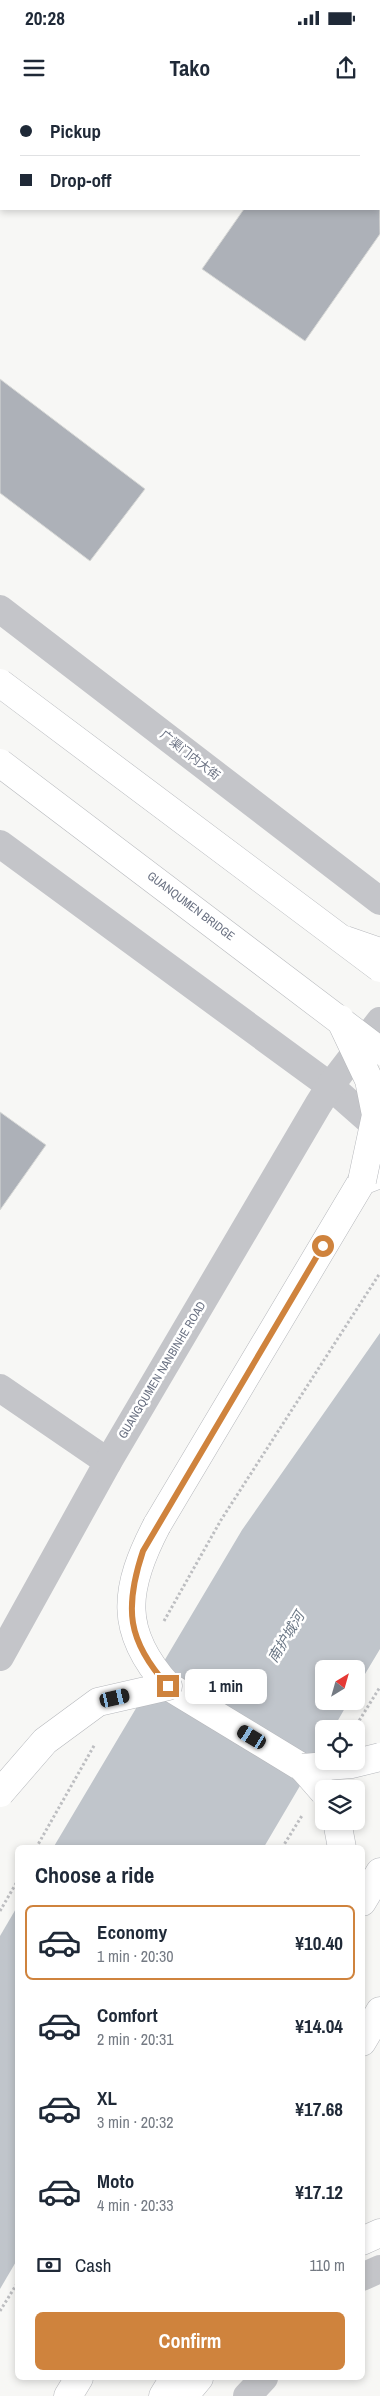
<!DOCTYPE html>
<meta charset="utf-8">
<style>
:root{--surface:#fff;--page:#f2f2f3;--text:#1f2937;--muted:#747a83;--line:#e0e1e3;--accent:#cf833d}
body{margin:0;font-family:"Archivo Narrow","Noto Sans SC",sans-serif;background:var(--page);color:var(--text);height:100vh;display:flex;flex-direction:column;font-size:19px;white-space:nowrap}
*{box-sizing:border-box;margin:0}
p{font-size:16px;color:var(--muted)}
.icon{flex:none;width:28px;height:28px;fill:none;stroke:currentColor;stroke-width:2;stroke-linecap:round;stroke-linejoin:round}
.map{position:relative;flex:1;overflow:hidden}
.side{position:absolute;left:15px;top:1745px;width:350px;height:535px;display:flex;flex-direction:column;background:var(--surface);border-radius:8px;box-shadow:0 2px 8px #0003}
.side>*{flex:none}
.hud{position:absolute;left:0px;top:0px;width:380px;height:110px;box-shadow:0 2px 8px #0003;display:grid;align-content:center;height:110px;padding:0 20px;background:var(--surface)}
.needle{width:32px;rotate:37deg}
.buttons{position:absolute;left:315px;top:1560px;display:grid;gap:10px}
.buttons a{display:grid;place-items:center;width:50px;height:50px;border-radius:8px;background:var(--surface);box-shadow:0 2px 8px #0003;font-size:25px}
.end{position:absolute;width:22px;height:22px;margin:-11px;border:6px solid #cf833d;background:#fff;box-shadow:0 0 0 2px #fff}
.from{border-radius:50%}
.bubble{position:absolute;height:35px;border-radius:8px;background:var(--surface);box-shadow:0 2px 8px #0003;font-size:16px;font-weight:700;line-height:35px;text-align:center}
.car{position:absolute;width:15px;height:30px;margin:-15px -8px;border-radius:6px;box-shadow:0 0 4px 1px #0007;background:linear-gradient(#222 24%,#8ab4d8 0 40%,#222 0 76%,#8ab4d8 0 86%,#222 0)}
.hud b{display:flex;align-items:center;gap:18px;height:48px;font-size:19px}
.hud b+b{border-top:1px solid var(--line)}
.hud i{width:12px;height:12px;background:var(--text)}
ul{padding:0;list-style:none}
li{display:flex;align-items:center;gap:15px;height:75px;margin:0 10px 8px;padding:0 10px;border:2px solid transparent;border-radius:8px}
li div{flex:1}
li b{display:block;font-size:19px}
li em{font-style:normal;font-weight:700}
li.on{border-color:var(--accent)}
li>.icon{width:45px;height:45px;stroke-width:1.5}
h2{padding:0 20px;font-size:22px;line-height:60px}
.pay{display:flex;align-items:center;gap:12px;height:55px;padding:0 20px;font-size:19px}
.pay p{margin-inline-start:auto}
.button{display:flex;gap:10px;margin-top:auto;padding:10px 20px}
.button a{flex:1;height:58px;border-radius:8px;background:var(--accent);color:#fff;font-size:20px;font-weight:700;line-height:58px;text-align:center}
.status{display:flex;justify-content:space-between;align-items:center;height:35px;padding:0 25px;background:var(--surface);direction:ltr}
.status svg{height:14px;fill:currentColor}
header{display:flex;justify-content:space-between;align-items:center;height:65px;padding:0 20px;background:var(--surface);font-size:22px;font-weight:700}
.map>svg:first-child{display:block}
</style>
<div class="status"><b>20:28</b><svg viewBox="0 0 49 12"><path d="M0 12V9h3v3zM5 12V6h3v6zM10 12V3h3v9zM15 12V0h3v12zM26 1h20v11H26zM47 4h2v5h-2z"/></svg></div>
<header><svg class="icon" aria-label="menu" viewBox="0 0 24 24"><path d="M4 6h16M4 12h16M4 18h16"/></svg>Tako<svg class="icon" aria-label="share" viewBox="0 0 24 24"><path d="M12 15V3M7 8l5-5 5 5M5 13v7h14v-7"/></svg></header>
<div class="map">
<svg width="380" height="2296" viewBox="0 0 380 2296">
<rect width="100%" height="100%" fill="#f7f7f5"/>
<g fill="#c0c5cb">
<path d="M 380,1233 L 380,1549 L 356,1589 L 356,1569 L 324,1569 L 324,1601 L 349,1601 L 333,1629 L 324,1629 L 324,1645 L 264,1747 L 53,1748 L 242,1430 Z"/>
<path d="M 17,1807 L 17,2160 L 0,2189 L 0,1836 Z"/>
</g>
<g fill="#adb1b8" stroke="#d8d9d7">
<path d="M 379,25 L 380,134 L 305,241 L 202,169 L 244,109 L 379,109 Z"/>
<path d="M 0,279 L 145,389 L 90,461 L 0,393 Z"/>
<path d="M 0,1012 L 46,1045 L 0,1110 Z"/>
</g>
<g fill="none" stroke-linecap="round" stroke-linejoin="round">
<g stroke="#b6b8bc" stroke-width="29">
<g id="highway">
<path d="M 157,1425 L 362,1081 L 380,1074"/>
<path d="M 168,1586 L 303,1668"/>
<path d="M 337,1721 L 342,1748"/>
<path d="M 362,1802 L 380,1772"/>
<path d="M 362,1942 L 380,1911"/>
<path d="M 362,2141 L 380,2133"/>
<path d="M 68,2296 L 79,2278"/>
<path d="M 163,2296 L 174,2278"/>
<path d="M 184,2296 L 199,2278"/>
</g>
</g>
<g stroke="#bdbec1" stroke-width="3" stroke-dasharray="2.5 2.5" stroke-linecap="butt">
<path d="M 164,1521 L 221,1420 L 380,1173"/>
<path d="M 354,1629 L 380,1587"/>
<path d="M 36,1748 L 95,1644"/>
<path d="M 282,1748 L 303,1714"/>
<path d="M 0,1811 L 18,1780"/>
<path d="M 0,2211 L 18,2182"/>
</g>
<g stroke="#c4c5c9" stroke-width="28">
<path d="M 0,509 L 380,801"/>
<path d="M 0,744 L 330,986 L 380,1030"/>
<path d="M 0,1288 L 108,1362"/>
<path d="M 0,1557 L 108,1362 L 318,1005 L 330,986 L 380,921"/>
<path d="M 362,2177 L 380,2169"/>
<path d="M 247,2296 L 264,2278"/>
</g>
<use href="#highway" stroke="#fff" stroke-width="28"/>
<g stroke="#a7a9af" stroke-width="4" stroke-dasharray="8 4" stroke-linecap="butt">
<path d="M 19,1 L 21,0"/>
<path d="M 0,14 L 1,13"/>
</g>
<g stroke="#b7b9bd" stroke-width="29" stroke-linecap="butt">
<g id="major-bridge">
<path d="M 0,583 L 380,868"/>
<path d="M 0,663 L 380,951"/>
</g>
</g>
<g stroke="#b6b8bc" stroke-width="29" stroke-linecap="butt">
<g id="highway-bridge">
<path d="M 345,840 L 380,852"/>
<path d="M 340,919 L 369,980 L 376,1015 L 362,1081"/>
<path d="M 303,1668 L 352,1664 L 380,1657"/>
<path d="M 303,1668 L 324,1692"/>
<path d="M 0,1693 L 45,1641 L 98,1602 L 168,1586 C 118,1531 124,1488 157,1425"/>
</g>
</g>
<use href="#major-bridge" stroke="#fff" stroke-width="28"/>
<use href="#highway-bridge" stroke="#fff" stroke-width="28"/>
</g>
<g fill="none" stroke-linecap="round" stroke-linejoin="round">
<path stroke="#cf833d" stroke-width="6" d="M 168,1586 C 127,1541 124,1508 143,1451 L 323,1146"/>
</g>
<g text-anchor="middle" stroke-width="5" stroke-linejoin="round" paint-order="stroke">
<g font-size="12" fill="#6a7182" stroke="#fff">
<text transform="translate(190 655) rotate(38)" y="4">广渠门内大街</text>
<text transform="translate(191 806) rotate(37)" y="4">GUANQUMEN BRIDGE</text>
<text transform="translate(162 1270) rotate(-59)" y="4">GUANGQUMEN NANBINHE ROAD</text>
</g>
<g font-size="14" font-style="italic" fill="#6b7785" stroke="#fff">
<text transform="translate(286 1537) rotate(-59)" y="5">南护城河</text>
</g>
</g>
</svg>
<div class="buttons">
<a><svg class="needle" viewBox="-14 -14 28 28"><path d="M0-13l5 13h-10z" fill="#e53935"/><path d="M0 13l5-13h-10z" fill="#747a83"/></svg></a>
<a><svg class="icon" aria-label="locate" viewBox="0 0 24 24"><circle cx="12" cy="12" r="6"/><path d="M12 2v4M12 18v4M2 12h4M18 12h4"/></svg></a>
<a><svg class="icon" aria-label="layers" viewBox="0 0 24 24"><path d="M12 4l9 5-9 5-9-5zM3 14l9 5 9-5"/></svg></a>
</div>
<i class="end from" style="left:323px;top:1146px"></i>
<i class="end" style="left:168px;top:1586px"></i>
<div class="bubble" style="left:185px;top:1569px;width:82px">1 min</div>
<i class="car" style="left:115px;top:1598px;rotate:77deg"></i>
<i class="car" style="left:252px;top:1637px;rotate:301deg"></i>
<div class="hud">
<b><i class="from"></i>Pickup</b>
<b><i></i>Drop-off</b>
</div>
<section class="side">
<h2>Choose a ride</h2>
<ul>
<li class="on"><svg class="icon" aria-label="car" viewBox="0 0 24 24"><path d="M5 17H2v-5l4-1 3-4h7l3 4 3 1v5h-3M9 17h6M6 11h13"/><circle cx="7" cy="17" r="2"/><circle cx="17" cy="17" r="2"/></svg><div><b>Economy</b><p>1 min · 20:30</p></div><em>¥10.40</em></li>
<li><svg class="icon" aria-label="car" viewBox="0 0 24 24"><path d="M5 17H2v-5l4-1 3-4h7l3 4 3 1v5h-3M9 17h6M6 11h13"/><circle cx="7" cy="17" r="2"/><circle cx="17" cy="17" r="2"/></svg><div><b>Comfort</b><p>2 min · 20:31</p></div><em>¥14.04</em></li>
<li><svg class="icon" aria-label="car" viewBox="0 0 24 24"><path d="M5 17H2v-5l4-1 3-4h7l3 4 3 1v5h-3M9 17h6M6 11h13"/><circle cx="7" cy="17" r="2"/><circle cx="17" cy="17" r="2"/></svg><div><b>XL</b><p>3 min · 20:32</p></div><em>¥17.68</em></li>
<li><svg class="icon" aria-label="car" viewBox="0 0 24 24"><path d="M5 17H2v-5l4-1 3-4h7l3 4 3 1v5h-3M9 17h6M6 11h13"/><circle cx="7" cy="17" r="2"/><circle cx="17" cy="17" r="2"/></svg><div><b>Moto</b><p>4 min · 20:33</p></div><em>¥17.12</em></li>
</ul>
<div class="pay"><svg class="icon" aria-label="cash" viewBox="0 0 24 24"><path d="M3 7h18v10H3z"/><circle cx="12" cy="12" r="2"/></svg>Cash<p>110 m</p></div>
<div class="button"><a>Confirm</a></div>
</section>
</div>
